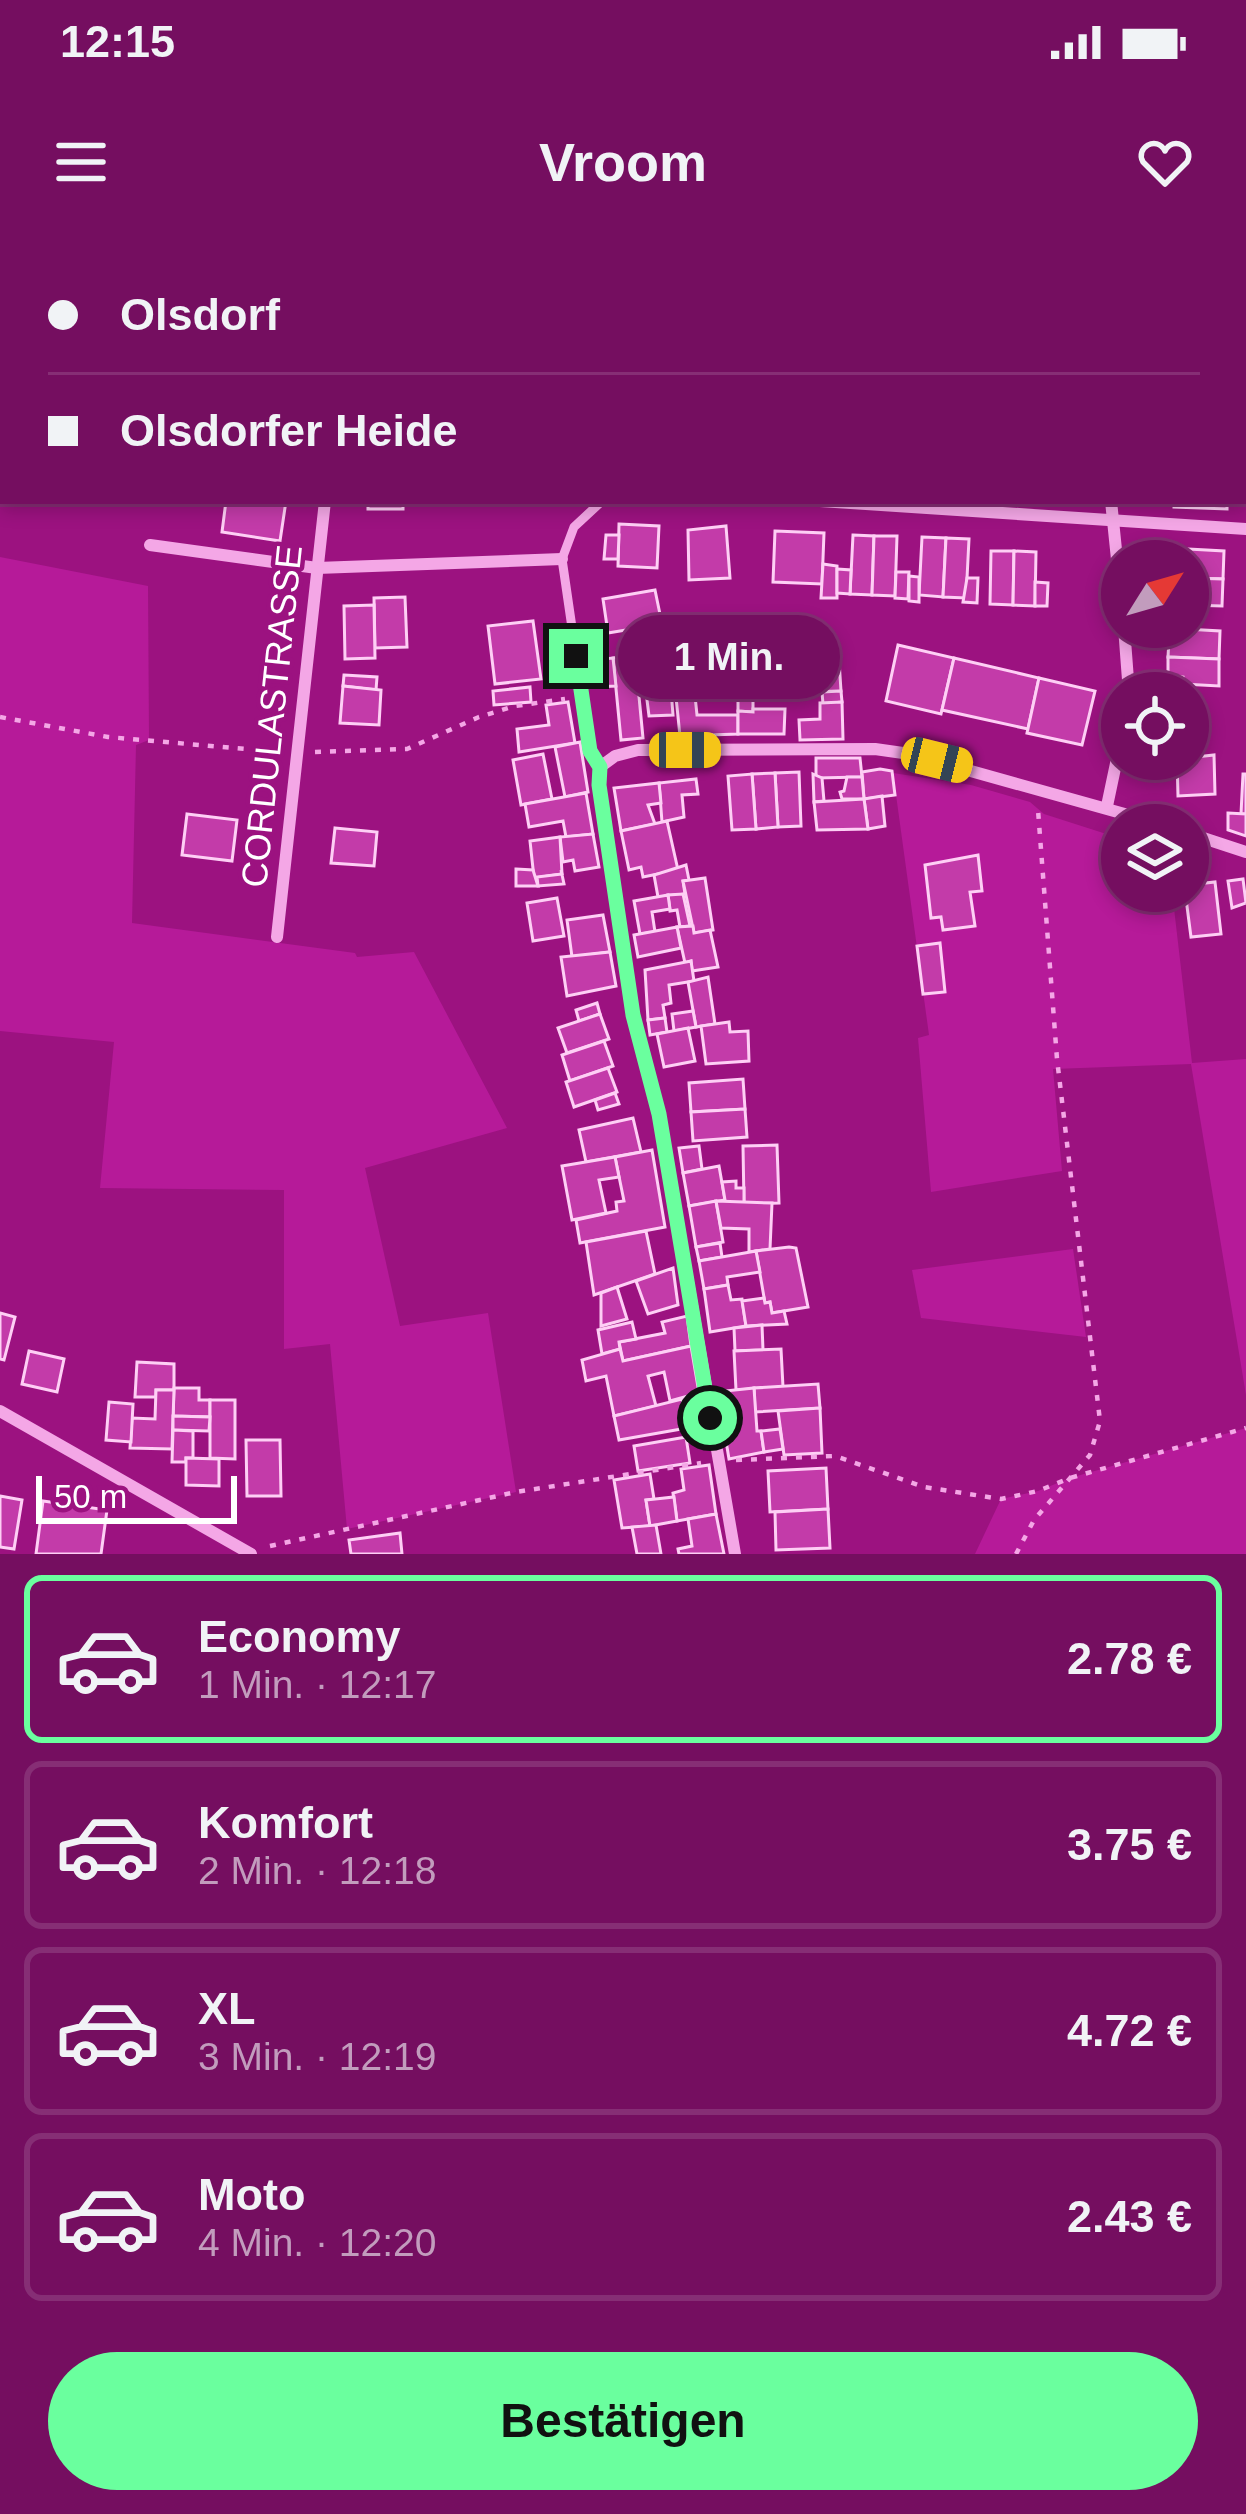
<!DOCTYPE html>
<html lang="de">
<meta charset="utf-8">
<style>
:root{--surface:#750e60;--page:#7c1c69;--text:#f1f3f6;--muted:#c29cbd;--line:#862e75;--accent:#6aff9e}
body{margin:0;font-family:Helvetica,sans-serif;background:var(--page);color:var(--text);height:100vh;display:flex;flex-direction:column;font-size:45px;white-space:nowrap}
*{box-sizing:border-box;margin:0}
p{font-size:39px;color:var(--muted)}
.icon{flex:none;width:66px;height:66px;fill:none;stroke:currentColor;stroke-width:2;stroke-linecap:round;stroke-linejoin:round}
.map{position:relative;height:1314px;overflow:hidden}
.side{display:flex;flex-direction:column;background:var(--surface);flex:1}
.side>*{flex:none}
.banner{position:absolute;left:0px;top:0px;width:1248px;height:264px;box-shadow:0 6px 18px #0003,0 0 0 3px var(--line);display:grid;align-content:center;height:264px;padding:0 48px;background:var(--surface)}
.needle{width:78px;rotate:53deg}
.controls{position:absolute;left:1101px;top:300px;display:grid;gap:24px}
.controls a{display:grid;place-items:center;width:108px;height:108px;border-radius:50%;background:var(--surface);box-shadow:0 6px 18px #0003,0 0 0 3px var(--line);font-size:60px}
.scale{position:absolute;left:36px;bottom:30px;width:201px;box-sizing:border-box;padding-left:12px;border:6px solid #fff;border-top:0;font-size:33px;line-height:42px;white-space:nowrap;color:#fff;-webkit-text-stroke:9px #9c1280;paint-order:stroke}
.end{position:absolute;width:54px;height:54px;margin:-27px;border:15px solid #6aff9e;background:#111;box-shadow:0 0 0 6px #111}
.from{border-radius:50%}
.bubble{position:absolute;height:84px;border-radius:42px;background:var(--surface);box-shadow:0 6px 18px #0003,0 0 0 3px var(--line);font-size:39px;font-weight:700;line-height:84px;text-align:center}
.car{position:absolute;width:36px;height:72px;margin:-36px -18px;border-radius:15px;box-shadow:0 0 9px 3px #0007;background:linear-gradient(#f5c518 24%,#345 0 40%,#f5c518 0 76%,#345 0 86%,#f5c518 0)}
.banner b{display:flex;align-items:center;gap:42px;height:114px;font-size:45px}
.banner b+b{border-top:3px solid var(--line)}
.banner i{width:30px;height:30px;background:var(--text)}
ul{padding:21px 0 0;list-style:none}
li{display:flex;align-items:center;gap:36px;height:168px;margin:0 24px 18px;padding:0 24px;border:6px solid var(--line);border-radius:18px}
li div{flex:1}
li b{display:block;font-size:45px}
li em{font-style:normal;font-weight:700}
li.current{border-color:var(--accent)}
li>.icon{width:108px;height:108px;stroke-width:1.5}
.cta{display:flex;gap:24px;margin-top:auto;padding:24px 48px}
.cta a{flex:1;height:138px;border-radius:72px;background:var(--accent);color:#111;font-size:48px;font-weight:700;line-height:138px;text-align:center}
.status{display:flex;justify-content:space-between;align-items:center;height:84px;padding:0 60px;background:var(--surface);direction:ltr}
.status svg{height:33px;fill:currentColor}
header{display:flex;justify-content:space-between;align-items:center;height:156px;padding:0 48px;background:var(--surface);font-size:54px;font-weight:700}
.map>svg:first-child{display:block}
</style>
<div class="status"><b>12:15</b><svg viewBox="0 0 49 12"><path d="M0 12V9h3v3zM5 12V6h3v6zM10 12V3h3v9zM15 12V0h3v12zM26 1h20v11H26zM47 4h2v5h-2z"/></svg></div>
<header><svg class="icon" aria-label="menu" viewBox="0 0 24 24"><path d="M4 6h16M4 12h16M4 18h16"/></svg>Vroom<svg class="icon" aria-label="heart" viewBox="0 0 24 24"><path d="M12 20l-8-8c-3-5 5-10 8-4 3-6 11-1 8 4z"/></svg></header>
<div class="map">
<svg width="1246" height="1314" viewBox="0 0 1246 1314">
<rect width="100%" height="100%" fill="#9c1280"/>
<g fill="#b61a99">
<path d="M 0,0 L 212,0 L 3,3 L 3,100 Z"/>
<path d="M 0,317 L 148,346 L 149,500 L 136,505 L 132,683 L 355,713 L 357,717 L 414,712 L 507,888 L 365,928 L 400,1086 L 488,1073 L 516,1252 L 347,1289 L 330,1104 L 284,1109 L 284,950 L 100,948 L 114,802 L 0,791 Z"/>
<path d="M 893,533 L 971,545 L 1030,562 L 1044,574 L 1122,599 L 1122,651 L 1172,651 L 1192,823 L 1246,819 L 1246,1155 L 1191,824 L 1053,829 L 1062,931 L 931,952 L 918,798 L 929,795 Z"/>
<path d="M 1073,1009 L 1086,1097 L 921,1078 L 912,1030 Z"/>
<path d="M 1246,1188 L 1246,1314 L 975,1314 L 1001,1259 L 1038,1251 L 1070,1238 Z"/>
</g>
<g fill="#c33ba9" stroke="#fecff5" stroke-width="3">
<path d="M 226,261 L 286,261 L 280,301 L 222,292 Z"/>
<rect x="368" y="261" width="35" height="8"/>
<path d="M 1174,261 L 1227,261 L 1227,269 L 1174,267 Z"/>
<path d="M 619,284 L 659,286 L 657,328 L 618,326 Z"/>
<path d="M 726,286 L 730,338 L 689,340 L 688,290 Z"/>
<path d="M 775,291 L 824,293 L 822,344 L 773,342 Z"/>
<path d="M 606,295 L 619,295 L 618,319 L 604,319 Z"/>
<path d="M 853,295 L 874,296 L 872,355 L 850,354 Z"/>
<path d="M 874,296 L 897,296 L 895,356 L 872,355 Z"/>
<path d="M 922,297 L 946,298 L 943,357 L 919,355 Z"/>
<path d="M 946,298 L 969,299 L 966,358 L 943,357 Z"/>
<path d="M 1188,309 L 1224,311 L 1223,339 L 1188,338 L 1188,321 L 1171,321 L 1174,316 L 1188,317 Z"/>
<path d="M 991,311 L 1014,311 L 1013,365 L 990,364 Z"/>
<path d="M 1014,311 L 1036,312 L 1035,366 L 1013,365 Z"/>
<path d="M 823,324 L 837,326 L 837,358 L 821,358 Z"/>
<path d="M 837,329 L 851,330 L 850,354 L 837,353 Z"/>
<path d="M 896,332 L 909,332 L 908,359 L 895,358 Z"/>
<path d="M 909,336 L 919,337 L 919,362 L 909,361 Z"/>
<path d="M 967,338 L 978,338 L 977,363 L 963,362 Z"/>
<path d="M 1188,338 L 1223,339 L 1222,366 L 1188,365 Z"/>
<path d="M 1035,342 L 1048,343 L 1047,366 L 1035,366 Z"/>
<path d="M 655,350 L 662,384 L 608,393 L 603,359 Z"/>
<path d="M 405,357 L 407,407 L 375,408 L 374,358 Z"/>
<path d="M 374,365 L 375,418 L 345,419 L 344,366 Z"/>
<path d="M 533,381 L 541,439 L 495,444 L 488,386 Z"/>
<path d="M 659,384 L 662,397 L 633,401 L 631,389 Z"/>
<path d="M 1185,389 L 1220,391 L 1219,419 L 1168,417 L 1169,399 L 1185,397 Z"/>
<path d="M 898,405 L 954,418 L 941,474 L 886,461 Z"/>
<path d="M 635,415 L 643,498 L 621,500 L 613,418 Z"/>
<path d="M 1168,417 L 1219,419 L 1219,446 L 1183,444 L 1183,437 L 1168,435 Z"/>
<path d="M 613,418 L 616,446 L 593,447 L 590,420 Z"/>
<path d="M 737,418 L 737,453 L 696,458 L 692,421 Z"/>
<path d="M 954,418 L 1039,438 L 1028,489 L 942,470 Z"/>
<path d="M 839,420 L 841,451 L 793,452 L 792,423 Z"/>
<path d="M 738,426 L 784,427 L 784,442 L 753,442 L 753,472 L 738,471 Z"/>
<path d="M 344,435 L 377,437 L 376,450 L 343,446 Z"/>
<path d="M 693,437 L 697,475 L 738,475 L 738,494 L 680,496 L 674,438 Z"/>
<path d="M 1039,438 L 1095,451 L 1082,505 L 1027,493 Z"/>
<path d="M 343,446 L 381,450 L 379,485 L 340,483 Z"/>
<path d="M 530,447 L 531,462 L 494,465 L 493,451 Z"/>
<path d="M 671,450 L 673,475 L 649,476 L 646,452 Z"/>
<path d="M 841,451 L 842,462 L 823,464 L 822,452 Z"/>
<path d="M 568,462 L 575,503 L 519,512 L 517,489 L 549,485 L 546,465 Z"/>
<path d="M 842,462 L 843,499 L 800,500 L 799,480 L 820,479 L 820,463 Z"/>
<path d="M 753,469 L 785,469 L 784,494 L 738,494 L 738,471 L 753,472 Z"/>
<path d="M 580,502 L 588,552 L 565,557 L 555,507 Z"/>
<path d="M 543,514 L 552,559 L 521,565 L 513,520 Z"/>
<path d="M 1214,515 L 1215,554 L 1178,556 L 1177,519 Z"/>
<path d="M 816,518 L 860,518 L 862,537 L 816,538 Z"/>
<path d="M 880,529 L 892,531 L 895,555 L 864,559 L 862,532 Z"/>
<path d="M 799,532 L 801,586 L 778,587 L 775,533 Z"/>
<path d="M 775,533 L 778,587 L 756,589 L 752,534 Z"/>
<path d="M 752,534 L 756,589 L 732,590 L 728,536 Z"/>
<path d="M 813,534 L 822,538 L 824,561 L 814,562 Z"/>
<path d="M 1243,534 L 1246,534 L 1246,574 L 1241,574 Z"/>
<path d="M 847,537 L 862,537 L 864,559 L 842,559 L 840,552 L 844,551 Z"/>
<path d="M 696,539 L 698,554 L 682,555 L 684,577 L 662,582 L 659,543 Z"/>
<path d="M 659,543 L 661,563 L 648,565 L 655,584 L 621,591 L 614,548 Z"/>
<path d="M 586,553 L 593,594 L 566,597 L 563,581 L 529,587 L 525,564 Z"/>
<path d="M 882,556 L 885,586 L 868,589 L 864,559 Z"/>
<path d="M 864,559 L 868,589 L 817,590 L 814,562 Z"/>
<path d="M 1228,573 L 1246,574 L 1246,596 L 1228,590 Z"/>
<path d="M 187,574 L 237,580 L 232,621 L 182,615 Z"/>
<path d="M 667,581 L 678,630 L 643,637 L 641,627 L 629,630 L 621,591 Z"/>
<path d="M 335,588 L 377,592 L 374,626 L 331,623 Z"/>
<path d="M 593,594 L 599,627 L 575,631 L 573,620 L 563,622 L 560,597 Z"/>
<path d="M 560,597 L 562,634 L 534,638 L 530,601 Z"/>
<path d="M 978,615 L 982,651 L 970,652 L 975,686 L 943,690 L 941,677 L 931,678 L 925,625 Z"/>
<path d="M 686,625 L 689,640 L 683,641 L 685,654 L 658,657 L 654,635 Z"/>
<path d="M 516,629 L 533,630 L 538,646 L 516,646 Z"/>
<path d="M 561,630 L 564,644 L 538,646 L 537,637 L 562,634 Z"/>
<path d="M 705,638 L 713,690 L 694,693 L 683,641 Z"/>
<path d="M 1243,639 L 1246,663 L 1232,668 L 1228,641 Z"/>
<path d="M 1215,642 L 1221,694 L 1191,697 L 1185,651 L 1188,645 Z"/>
<path d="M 683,654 L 690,686 L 680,687 L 677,670 L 670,671 L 668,655 Z"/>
<path d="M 668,655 L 670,669 L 652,672 L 655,692 L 640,694 L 634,661 Z"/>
<path d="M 557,658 L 564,696 L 533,701 L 527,663 Z"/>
<path d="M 603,675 L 610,712 L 572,717 L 567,680 Z"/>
<path d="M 693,686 L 694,693 L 710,690 L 718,727 L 692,731 L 691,721 L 685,723 L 677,687 Z"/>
<path d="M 677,687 L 681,708 L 638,717 L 634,695 Z"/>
<path d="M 940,703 L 945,752 L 923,754 L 917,706 Z"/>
<path d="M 610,712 L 616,746 L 567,756 L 561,717 Z"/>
<path d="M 691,721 L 694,741 L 669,745 L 671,763 L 663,765 L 665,778 L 648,780 L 645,730 Z"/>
<path d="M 708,737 L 715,784 L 696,787 L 688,742 Z"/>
<path d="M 597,763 L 600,774 L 579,781 L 576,770 Z"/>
<path d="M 693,771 L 696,787 L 674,791 L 672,774 Z"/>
<path d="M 600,774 L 609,799 L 567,813 L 558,788 Z"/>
<path d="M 665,778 L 667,792 L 650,795 L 648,780 Z"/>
<path d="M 729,782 L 730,792 L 748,791 L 749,821 L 706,824 L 701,786 Z"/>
<path d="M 688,788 L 695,821 L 664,827 L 657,794 Z"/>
<path d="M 604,801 L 613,826 L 570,841 L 562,815 Z"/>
<path d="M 608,828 L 617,852 L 574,867 L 566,842 Z"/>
<path d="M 743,839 L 745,869 L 691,872 L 689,843 Z"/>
<path d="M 615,853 L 619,864 L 598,870 L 595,860 Z"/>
<path d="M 745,869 L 747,897 L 693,901 L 691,872 Z"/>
<path d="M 633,878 L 641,912 L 586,922 L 579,890 Z"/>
<path d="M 777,905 L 779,963 L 744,964 L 743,906 Z"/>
<path d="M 699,906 L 702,929 L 683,933 L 679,908 Z"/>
<path d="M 652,910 L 665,987 L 580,1003 L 576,980 L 617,971 L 616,962 L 624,961 L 615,917 Z"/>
<path d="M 615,917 L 619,937 L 599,940 L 606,973 L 572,980 L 562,926 Z"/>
<path d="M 719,926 L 725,960 L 689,966 L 683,933 Z"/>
<path d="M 736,941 L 736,948 L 744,948 L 744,964 L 718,963 L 725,960 L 722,942 Z"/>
<path d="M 716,961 L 723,1002 L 696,1007 L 689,966 Z"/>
<path d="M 716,961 L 772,963 L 770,1009 L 749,1012 L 749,989 L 721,988 Z"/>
<path d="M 646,991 L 655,1034 L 594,1055 L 586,1002 Z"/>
<path d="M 720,1003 L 722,1017 L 699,1021 L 696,1007 Z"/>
<path d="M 789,1007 L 796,1008 L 808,1067 L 772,1073 L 770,1062 L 765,1063 L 756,1011 Z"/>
<path d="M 756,1011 L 760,1032 L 727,1037 L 728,1045 L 704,1049 L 699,1021 Z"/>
<path d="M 673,1028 L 678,1065 L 648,1074 L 636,1041 Z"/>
<path d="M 728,1045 L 731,1060 L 742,1059 L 746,1086 L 710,1092 L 704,1049 Z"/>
<path d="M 617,1047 L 627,1079 L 601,1086 L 601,1053 Z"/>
<path d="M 764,1058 L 765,1063 L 770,1062 L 772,1073 L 784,1071 L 787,1084 L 746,1086 L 742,1061 Z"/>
<path d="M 0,1073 L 15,1077 L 4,1120 L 0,1119 Z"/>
<path d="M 687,1076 L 691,1106 L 623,1121 L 619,1102 L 665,1093 L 662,1082 Z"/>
<path d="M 632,1082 L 636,1099 L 619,1102 L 620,1109 L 602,1114 L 598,1090 Z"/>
<path d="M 762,1085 L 763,1110 L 735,1111 L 734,1088 Z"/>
<path d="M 691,1106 L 699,1153 L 670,1161 L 664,1132 L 648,1136 L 656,1166 L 614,1176 L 606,1136 L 586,1141 L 582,1120 L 620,1109 L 623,1121 Z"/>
<path d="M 781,1109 L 783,1147 L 736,1150 L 734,1111 Z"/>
<path d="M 29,1111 L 64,1119 L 57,1152 L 22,1144 Z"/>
<path d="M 137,1122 L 174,1124 L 174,1150 L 156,1150 L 156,1157 L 135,1157 Z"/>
<path d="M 818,1144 L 820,1168 L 755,1172 L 754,1148 Z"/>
<path d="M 174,1148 L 199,1148 L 199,1160 L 210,1160 L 210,1177 L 173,1176 Z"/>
<path d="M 754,1148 L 757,1191 L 761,1191 L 764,1212 L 729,1219 L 724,1189 L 731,1188 L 725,1151 Z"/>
<path d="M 156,1150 L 174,1150 L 172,1209 L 130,1208 L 132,1178 L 155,1179 Z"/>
<path d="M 682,1159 L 687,1188 L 619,1200 L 614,1176 Z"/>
<path d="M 210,1160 L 235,1160 L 235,1219 L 210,1218 Z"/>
<path d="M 109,1162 L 133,1164 L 131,1202 L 106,1200 Z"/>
<path d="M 820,1168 L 822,1213 L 784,1215 L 778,1171 Z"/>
<path d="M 173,1176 L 210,1177 L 209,1191 L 173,1190 Z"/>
<path d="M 780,1189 L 783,1209 L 764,1212 L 761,1191 Z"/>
<path d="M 173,1190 L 193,1191 L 193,1218 L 186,1218 L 186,1222 L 172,1222 Z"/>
<path d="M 686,1197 L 690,1223 L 638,1231 L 634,1206 Z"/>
<path d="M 246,1200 L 280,1200 L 281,1256 L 247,1256 Z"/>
<path d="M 186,1218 L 219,1219 L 219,1246 L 186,1245 Z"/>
<path d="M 709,1225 L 716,1274 L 677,1281 L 673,1253 L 684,1250 L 681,1229 Z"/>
<path d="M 826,1228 L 828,1269 L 770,1272 L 768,1231 Z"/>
<path d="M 650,1234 L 654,1259 L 646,1260 L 650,1286 L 622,1288 L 614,1240 Z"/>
<path d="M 0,1256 L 22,1260 L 14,1309 L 0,1307 Z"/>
<path d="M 674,1257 L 677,1281 L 650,1286 L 646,1260 Z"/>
<path d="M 43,1261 L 107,1270 L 101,1314 L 36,1314 Z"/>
<path d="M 828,1269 L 830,1308 L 776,1310 L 775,1272 Z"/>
<path d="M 716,1274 L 724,1314 L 679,1314 L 678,1309 L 692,1306 L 688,1279 Z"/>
<path d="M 656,1285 L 661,1314 L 637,1314 L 632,1287 Z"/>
<path d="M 400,1293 L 402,1314 L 351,1314 L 349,1300 Z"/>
</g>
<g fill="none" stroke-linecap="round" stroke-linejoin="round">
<g stroke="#f4a7e6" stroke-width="4.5" stroke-dasharray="6 9" stroke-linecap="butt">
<path d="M 26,0 L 38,3"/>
<path d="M 0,477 L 108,497 L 280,512"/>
<path d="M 315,512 L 407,509 L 479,477 L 515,466 L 565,459"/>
<path d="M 736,1220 L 835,1216 L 924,1247 L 1001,1259 L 1038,1251 L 1070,1238 L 1246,1188"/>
<path d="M 270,1306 L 516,1252 L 701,1223"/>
<path d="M 1016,1314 L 1034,1280 L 1090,1215 L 1100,1181 L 1057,819 L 1038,570"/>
</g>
<path stroke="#f4a7e6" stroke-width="9" d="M 600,527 L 590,511 L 562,319 L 574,287 L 602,261"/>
<g stroke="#f4a7e6" stroke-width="12">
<path d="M 881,0 L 893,3"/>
<path d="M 363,3 L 363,0"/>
<path d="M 1107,3 L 1107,0"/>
<path d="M 1245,81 L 1246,81"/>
<path d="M 820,261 L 1246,289"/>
<path d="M 1111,261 L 1122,368"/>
<path d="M 150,305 L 317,328 L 562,319"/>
<path d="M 1124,387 L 1129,453"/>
<path d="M 1107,566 L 1122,495"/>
<path d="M 1188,593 L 1246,612"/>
<path d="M 277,697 L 325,261"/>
<path d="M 0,1171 L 251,1314"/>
<path d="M 735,1314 L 659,874 L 633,775 L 599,545 L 600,527 L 615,516 L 638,510 L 875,509 L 910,514 L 1164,585"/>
</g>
</g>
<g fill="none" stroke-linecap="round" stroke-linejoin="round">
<path stroke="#6aff9e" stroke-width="15" d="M 576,416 L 590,511 L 600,527 L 599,545 L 633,775 L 659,874 L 710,1178"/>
</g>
<g text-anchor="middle" stroke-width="9" stroke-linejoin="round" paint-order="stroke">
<g font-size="36" fill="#fff" stroke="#9c1280">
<text transform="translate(271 476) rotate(-84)" y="13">CORDULASTRASSE</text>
</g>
</g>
</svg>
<div class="controls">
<a><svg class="needle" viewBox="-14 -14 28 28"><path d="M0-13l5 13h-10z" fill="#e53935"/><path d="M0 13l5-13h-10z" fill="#c29cbd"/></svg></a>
<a><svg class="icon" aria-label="locate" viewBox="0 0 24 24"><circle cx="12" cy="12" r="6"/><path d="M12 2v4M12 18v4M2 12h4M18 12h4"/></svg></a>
<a><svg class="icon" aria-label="layers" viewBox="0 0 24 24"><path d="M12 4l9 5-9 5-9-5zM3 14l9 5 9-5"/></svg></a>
</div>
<div class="scale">50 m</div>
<i class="end from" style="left:710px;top:1178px"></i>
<i class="end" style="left:576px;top:416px"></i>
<div class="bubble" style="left:618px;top:375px;width:222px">1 Min.</div>
<i class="car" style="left:685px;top:510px;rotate:90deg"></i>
<i class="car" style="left:937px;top:520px;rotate:104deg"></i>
<div class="banner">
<b><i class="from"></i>Olsdorf</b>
<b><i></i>Olsdorfer Heide</b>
</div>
</div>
<section class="side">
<ul>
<li class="current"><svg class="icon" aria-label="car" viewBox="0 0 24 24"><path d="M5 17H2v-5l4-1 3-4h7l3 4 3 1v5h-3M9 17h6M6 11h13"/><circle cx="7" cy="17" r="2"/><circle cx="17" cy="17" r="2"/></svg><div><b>Economy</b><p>1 Min. · 12:17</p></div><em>2.78 €</em></li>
<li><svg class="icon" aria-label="car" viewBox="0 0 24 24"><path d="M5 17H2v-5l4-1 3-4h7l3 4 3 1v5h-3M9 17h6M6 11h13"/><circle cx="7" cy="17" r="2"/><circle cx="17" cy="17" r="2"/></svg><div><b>Komfort</b><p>2 Min. · 12:18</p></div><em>3.75 €</em></li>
<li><svg class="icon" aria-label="car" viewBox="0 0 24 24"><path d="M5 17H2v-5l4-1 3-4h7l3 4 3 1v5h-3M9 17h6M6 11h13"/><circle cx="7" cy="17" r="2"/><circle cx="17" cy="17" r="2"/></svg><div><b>XL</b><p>3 Min. · 12:19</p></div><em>4.72 €</em></li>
<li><svg class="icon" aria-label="car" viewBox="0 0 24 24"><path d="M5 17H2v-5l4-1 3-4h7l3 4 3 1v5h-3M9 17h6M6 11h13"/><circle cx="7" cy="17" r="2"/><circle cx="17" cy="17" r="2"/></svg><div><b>Moto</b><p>4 Min. · 12:20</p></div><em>2.43 €</em></li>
</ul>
<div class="cta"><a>Bestätigen</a></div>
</section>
